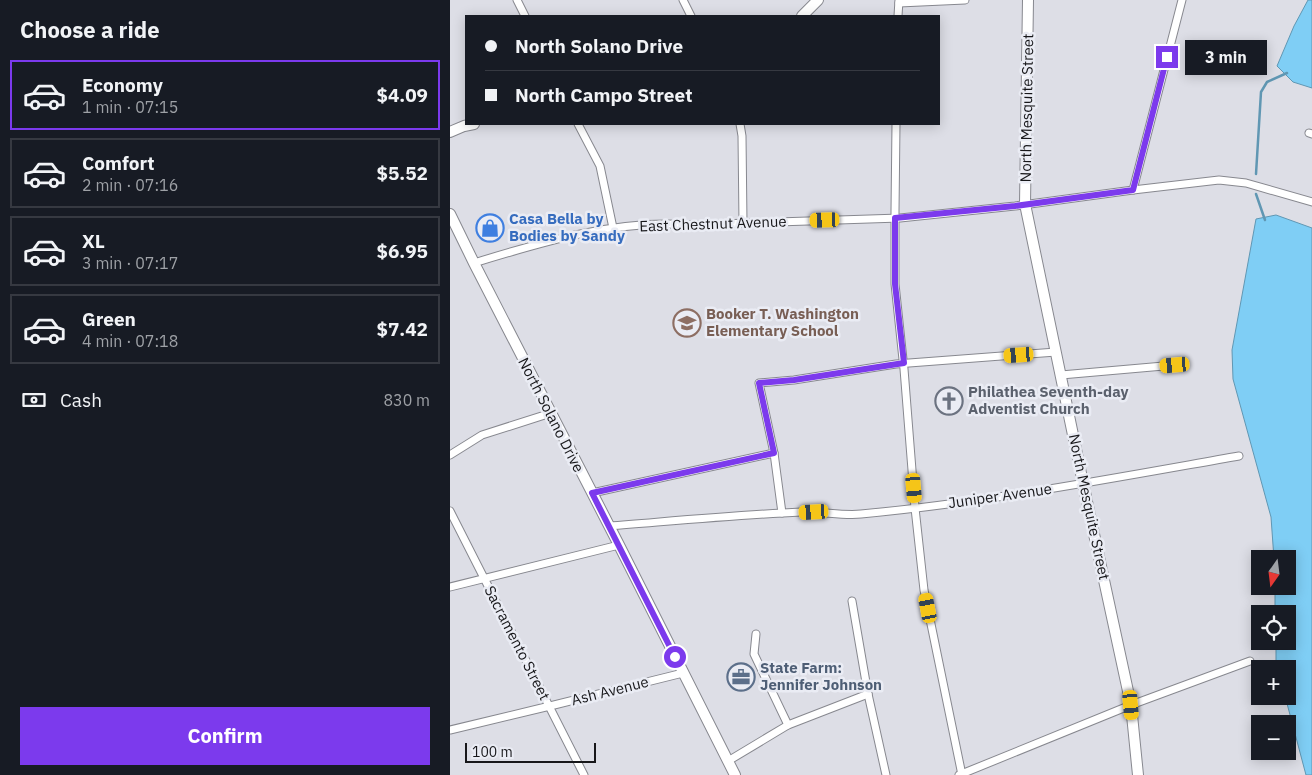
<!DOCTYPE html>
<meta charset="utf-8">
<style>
:root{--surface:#171b24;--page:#242831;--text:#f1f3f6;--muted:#9ea1a6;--line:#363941;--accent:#7c3aed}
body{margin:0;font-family:"IBM Plex Sans",sans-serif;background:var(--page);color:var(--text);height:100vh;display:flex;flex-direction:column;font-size:19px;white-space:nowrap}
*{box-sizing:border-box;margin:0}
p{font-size:16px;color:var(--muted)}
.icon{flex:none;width:28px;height:28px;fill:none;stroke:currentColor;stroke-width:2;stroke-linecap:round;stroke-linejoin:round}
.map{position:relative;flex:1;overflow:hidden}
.sheet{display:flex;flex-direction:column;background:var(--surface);width:450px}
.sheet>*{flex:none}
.banner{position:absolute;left:15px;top:15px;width:475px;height:110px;border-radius:0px;box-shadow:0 2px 12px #0003;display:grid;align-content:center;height:110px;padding:0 20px;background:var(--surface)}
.needle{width:32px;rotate:194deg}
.buttons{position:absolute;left:801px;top:550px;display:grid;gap:10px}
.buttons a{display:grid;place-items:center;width:45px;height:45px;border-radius:0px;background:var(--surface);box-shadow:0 2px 12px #0003;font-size:25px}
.scale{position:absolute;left:15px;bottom:12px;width:131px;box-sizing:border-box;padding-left:5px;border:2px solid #17171a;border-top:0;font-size:14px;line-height:18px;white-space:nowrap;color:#17171a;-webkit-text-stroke:4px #eaecf4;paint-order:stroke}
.end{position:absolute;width:22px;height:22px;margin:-11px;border:6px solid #7c3aed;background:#fff;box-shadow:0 0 0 2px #fff}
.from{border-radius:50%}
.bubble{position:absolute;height:35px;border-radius:0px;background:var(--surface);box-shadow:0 2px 12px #0003;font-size:16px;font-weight:700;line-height:35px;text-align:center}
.car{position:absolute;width:15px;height:30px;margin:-15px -8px;border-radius:6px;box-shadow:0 0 4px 1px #0007;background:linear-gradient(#f5c518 24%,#345 0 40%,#f5c518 0 76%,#345 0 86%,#f5c518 0)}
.banner b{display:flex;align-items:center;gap:18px;height:48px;font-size:19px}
.banner b+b{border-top:1px solid var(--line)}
.banner i{width:12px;height:12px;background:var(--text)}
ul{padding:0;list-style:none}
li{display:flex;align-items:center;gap:15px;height:70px;margin:0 10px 8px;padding:0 10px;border:2px solid var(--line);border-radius:0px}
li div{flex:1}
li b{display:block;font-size:19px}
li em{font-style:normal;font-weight:700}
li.active{border-color:var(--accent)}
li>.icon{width:45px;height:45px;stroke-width:1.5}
h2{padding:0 20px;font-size:22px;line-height:60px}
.pay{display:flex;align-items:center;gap:12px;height:55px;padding:0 20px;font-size:19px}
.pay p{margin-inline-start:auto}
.button{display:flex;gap:10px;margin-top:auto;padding:10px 20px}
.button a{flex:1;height:58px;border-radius:0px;background:var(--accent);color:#fff;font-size:20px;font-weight:700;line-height:58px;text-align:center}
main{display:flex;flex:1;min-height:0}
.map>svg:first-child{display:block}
</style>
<main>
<section class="sheet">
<h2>Choose a ride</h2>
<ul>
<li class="active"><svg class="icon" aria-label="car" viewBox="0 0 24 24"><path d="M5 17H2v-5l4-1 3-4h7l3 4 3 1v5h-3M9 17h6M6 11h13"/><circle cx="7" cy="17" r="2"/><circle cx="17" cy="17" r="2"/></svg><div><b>Economy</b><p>1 min · 07:15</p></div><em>$4.09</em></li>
<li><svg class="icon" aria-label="car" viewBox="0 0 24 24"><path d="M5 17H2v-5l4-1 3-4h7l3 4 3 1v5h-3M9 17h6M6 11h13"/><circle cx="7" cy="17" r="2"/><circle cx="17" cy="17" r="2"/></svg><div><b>Comfort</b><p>2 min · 07:16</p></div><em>$5.52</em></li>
<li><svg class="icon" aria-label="car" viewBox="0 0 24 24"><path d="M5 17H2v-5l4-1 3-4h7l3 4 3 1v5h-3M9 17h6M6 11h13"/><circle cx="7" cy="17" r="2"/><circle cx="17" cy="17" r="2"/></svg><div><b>XL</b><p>3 min · 07:17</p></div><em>$6.95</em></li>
<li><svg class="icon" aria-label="car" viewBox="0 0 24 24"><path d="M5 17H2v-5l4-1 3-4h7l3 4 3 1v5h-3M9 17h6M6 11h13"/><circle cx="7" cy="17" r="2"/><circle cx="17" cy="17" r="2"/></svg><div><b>Green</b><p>4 min · 07:18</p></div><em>$7.42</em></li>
</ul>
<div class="pay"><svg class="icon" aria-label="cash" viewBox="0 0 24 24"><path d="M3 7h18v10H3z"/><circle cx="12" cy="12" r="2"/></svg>Cash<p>830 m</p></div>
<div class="button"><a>Confirm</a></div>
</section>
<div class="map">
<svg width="862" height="775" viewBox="0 0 862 775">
<rect width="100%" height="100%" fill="#dddee6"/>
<g fill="#7fcef5" stroke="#6097b3">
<path d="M 858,0 L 862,0 L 862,88 L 843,82 L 827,66 L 844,26 Z"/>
<path d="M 826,215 L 862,228 L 862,775 L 856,775 L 835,696 L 838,696 L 838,669 L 827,669 L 826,665 L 826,641 L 838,641 L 838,614 L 825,614 L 825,586 L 838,586 L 838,559 L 824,559 L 821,517 L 783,379 L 782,350 L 806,219 Z"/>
</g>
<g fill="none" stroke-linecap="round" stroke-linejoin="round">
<g stroke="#6097b3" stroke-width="2.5">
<path d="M 806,174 L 811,92 L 817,82 L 837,73"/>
<path d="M 806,194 L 815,220"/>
</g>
<g stroke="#87888f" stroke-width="9">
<g id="street">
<path d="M 67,0 L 75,16"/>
<path d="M 233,0 L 241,16"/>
<path d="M 449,3 L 515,0"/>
<path d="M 448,16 L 449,0"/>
<path d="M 128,124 L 150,166 L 163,228"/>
<path d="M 290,124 L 292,136 L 293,223"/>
<path d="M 446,124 L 445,211 L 445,284 L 454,369 L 465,508 L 474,590 L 512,775"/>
<path d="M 859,133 L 862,134"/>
<path d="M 683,190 L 732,0"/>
<path d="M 24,263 C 92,242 168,219 240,225 L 450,218 L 565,206 L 683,190 L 769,180 L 796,183 L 862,202"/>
<path d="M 611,375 L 725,365"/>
<path d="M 0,455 L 32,435 L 101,413"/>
<path d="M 142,493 L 324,453"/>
<path d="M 0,511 L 134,775"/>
<path d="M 332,513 L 324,453 L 309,383 L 344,380 L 446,364 L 606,352"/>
<path d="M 159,526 C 223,521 287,515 351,512 C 371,511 392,516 411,514 C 538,502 664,478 789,456"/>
<path d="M 0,587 L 169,545"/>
<path d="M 402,601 L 418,694 L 436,775"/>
<path d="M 306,634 L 304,654 L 338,725"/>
<path d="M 0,730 L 100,706 L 233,673"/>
<path d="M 278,761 L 338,725 L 418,694"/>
<path d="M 509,775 L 681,705 L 800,661"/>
</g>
</g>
<g stroke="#87888f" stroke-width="12">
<g id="secondary">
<path d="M 578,0 L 575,204 L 633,483 L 681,705 L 688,775"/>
<path d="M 352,16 L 368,0"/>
<path d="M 0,132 L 14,126 L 24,124"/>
<path d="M 0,214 L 24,263 L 169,545 L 285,775"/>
</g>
</g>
<use href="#street" stroke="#fff" stroke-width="7"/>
<use href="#secondary" stroke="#fff" stroke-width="10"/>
</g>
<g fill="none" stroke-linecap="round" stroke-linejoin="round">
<path stroke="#7c3aed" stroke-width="6" d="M 225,657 L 142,493 L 324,453 L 309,383 L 344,380 L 454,363 L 445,284 L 445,218 L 565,206 L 683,190 L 717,57"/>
</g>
<defs>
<g id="shop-ring" transform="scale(1.4375)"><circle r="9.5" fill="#eaecf4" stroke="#3f7fe0" stroke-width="1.5"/><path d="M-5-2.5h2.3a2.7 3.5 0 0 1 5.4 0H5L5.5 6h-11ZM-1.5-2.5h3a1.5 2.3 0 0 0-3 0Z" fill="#3f7fe0"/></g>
<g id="school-ring" transform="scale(1.4375)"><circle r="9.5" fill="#eaecf4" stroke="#8d6e63" stroke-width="1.5"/><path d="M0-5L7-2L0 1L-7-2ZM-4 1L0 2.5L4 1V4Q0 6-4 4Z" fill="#8d6e63"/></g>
<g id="church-ring" transform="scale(1.4375)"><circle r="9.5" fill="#eaecf4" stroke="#6b7280" stroke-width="1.5"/><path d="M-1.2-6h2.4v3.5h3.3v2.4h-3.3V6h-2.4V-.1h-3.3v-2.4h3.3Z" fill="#6b7280"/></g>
<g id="office-ring" transform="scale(1.4375)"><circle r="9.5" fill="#eaecf4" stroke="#5c6f8a" stroke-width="1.5"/><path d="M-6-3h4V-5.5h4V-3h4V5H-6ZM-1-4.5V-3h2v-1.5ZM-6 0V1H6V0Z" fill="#5c6f8a"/></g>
</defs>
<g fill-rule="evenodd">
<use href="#shop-ring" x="40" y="228"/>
<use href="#school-ring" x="237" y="323"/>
<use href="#church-ring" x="499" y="401"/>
<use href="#office-ring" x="291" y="677"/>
</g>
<g text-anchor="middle" stroke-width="5" stroke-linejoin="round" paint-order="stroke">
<g font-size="15" fill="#17171a" stroke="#eaecf4">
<text transform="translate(577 108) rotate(-89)" y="5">North Mesquite Street</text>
<text transform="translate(263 224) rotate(-2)" y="5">East Chestnut Avenue</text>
<text transform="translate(101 415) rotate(63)" y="5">North Solano Drive</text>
<text transform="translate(550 496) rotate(-8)" y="5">Juniper Avenue</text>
<text transform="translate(639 507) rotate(78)" y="5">North Mesquite Street</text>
<text transform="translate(67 643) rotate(63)" y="5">Sacramento Street</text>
<text transform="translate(160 691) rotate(-14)" y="5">Ash Avenue</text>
</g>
<g font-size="15" font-weight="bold" fill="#366cbe" stroke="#eaecf4" text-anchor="start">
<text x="59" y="224">Casa Bella by<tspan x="59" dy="17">Bodies by Sandy</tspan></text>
</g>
<g font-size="15" font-weight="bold" fill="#785e54" stroke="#eaecf4" text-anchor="start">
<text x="256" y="319">Booker T. Washington<tspan x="256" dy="17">Elementary School</tspan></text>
</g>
<g font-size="15" font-weight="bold" fill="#5b616d" stroke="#eaecf4" text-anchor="start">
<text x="518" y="397">Philathea Seventh-day<tspan x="518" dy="17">Adventist Church</tspan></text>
</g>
<g font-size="15" font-weight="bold" fill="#4e5e75" stroke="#eaecf4" text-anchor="start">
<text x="310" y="673">State Farm:<tspan x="310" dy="17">Jennifer Johnson</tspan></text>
</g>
</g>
</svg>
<div class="buttons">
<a><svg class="needle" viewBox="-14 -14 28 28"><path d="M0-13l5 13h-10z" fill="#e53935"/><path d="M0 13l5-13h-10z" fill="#9ea1a6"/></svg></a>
<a><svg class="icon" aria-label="locate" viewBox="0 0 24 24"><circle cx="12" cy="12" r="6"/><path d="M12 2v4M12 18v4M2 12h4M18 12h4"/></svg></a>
<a>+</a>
<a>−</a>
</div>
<div class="scale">100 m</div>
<i class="end from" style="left:225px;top:657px"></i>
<i class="end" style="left:717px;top:57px"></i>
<div class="bubble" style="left:735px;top:40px;width:82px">3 min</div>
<i class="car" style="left:375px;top:220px;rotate:268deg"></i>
<i class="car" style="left:569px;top:355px;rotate:266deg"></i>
<i class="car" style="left:725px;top:365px;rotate:265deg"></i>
<i class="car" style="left:464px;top:488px;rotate:175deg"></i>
<i class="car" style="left:364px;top:512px;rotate:267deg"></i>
<i class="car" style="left:478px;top:608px;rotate:349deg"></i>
<i class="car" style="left:681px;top:705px;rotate:175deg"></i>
<div class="banner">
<b><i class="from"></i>North Solano Drive</b>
<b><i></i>North Campo Street</b>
</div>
</div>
</main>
